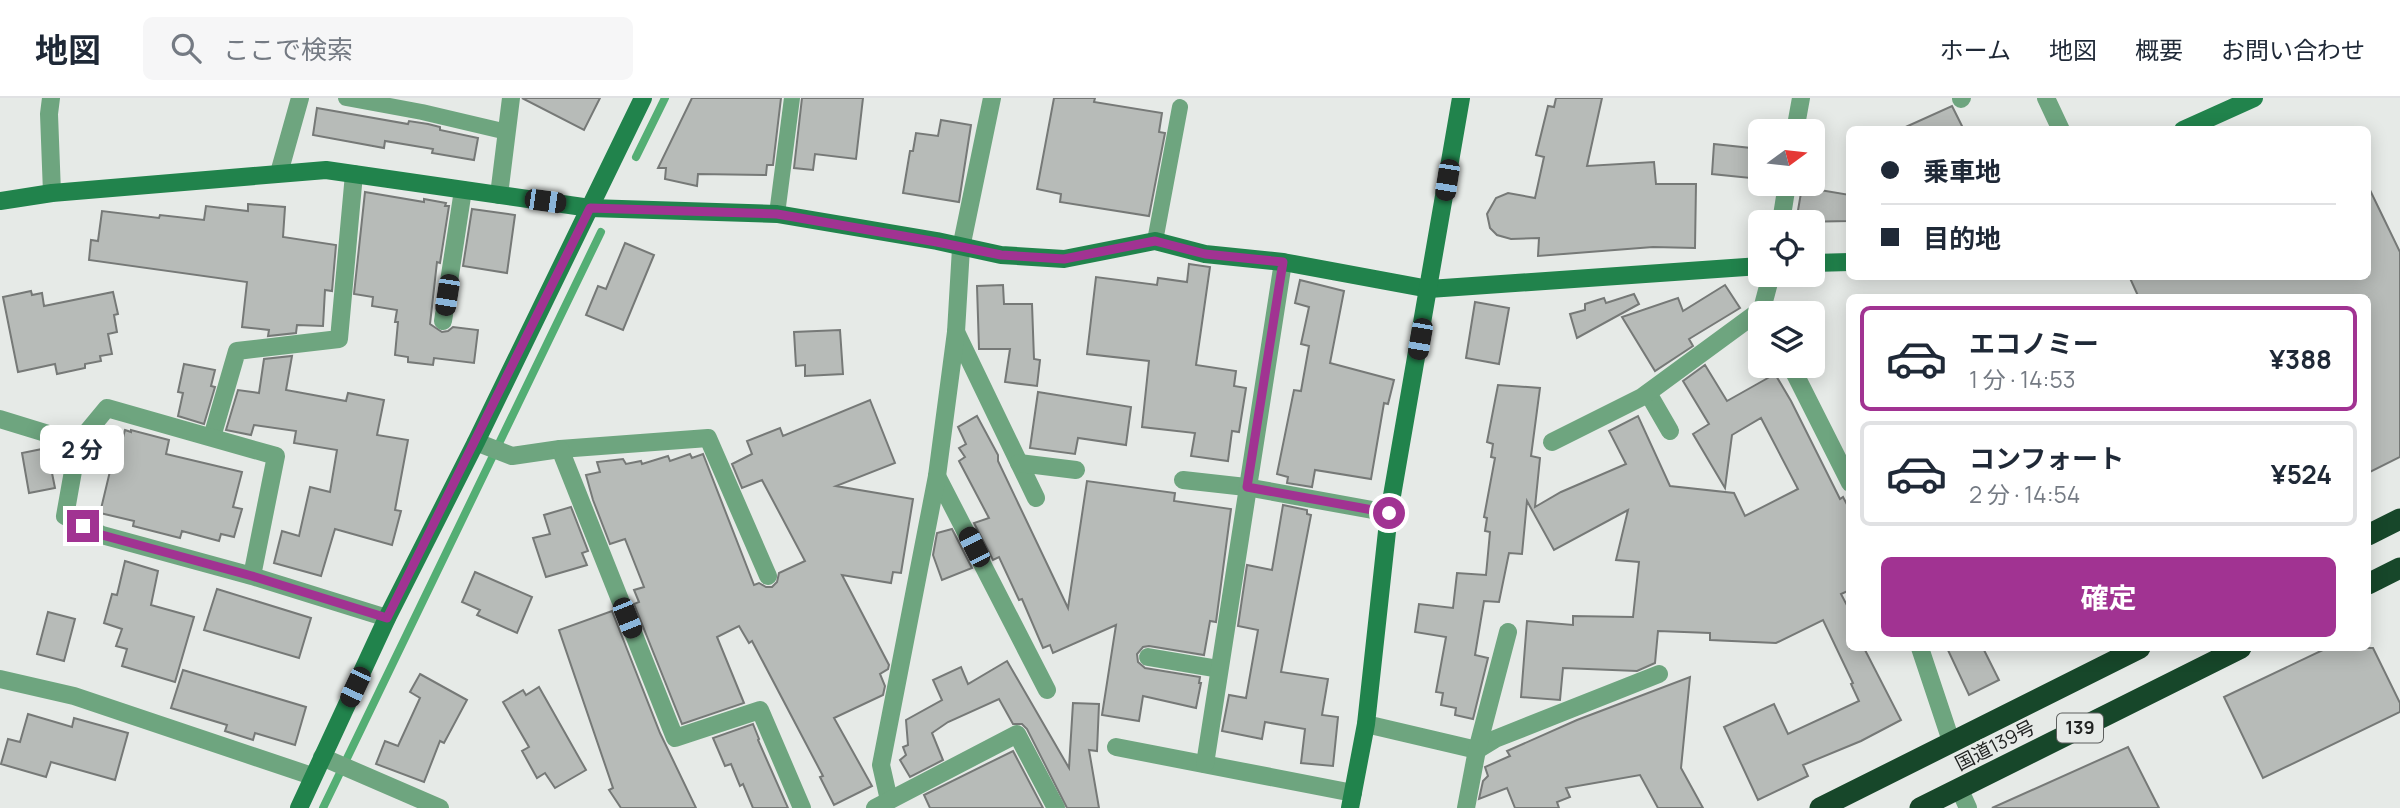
<!DOCTYPE html>
<html lang="ja">
<meta charset="utf-8">
<style>
:root{--surface:#fff;--page:#f6f6f7;--text:#1f2937;--muted:#747a83;--line:#e0e1e3;--accent:#a13392}
body{margin:0;font-family:Manrope,"Noto Sans JP",sans-serif;background:var(--page);color:var(--text);height:100vh;display:flex;flex-direction:column;font-size:26px;white-space:nowrap}
*{box-sizing:border-box;margin:0}
p{font-size:23px;color:var(--muted)}
.icon{flex:none;width:38px;height:38px;fill:none;stroke:currentColor;stroke-width:2;stroke-linecap:round;stroke-linejoin:round}
.map{position:relative;flex:1;overflow:hidden}
.sheet{position:absolute;left:1846px;top:196px;width:525px;height:357px;display:flex;flex-direction:column;background:var(--surface);border-radius:10px;box-shadow:0 4px 18px #0003}
.sheet>*{flex:none}
.top-card{position:absolute;left:1846px;top:28px;width:525px;height:154px;border-radius:10px;box-shadow:0 4px 18px #0003;display:grid;align-content:center;height:154px;padding:0 35px;background:var(--surface)}
.needle{width:46px;rotate:75deg}
.fabs{position:absolute;left:1748px;top:21px;display:grid;gap:14px}
.fabs a{display:grid;place-items:center;width:77px;height:77px;border-radius:10px;background:var(--surface);box-shadow:0 4px 18px #0003;font-size:35px}
.end{position:absolute;width:32px;height:32px;margin:-16px;border:9px solid #a13392;background:#fff;box-shadow:0 0 0 4px #fff}
.from{border-radius:50%}
.bubble{position:absolute;height:49px;border-radius:10px;background:var(--surface);box-shadow:0 4px 18px #0003;font-size:23px;font-weight:700;line-height:49px;text-align:center}
.car{position:absolute;width:21px;height:42px;margin:-21px -10px;border-radius:9px;box-shadow:0 0 5px 2px #0007;background:linear-gradient(#222 24%,#8ab4d8 0 40%,#222 0 76%,#8ab4d8 0 86%,#222 0)}
.top-card b{display:flex;align-items:center;gap:24px;height:66px;font-size:26px}
.top-card b+b{border-top:2px solid var(--line)}
.top-card i{width:18px;height:18px;background:var(--text)}
ul{padding:12px 0 0;list-style:none}
li{display:flex;align-items:center;gap:21px;height:105px;margin:0 14px 10px;padding:0 21px;border:4px solid var(--line);border-radius:10px}
li div{flex:1}
li b{display:block;font-size:26px}
li em{font-style:normal;font-weight:700}
li.selected{border-color:var(--accent)}
li>.icon{width:63px;height:63px;stroke-width:1.5}
.button{display:flex;gap:14px;margin-top:auto;padding:14px 35px}
.button a{flex:1;height:80px;border-radius:10px;background:var(--accent);color:#fff;font-size:28px;font-weight:700;line-height:80px;text-align:center}
header{display:flex;align-items:center;gap:42px;box-sizing:border-box;height:98px;padding:0 35px;background:var(--surface);border-bottom:2px solid var(--line)}
header strong{font-size:33px}
nav{display:flex;gap:38px;margin-inline-start:auto;font-size:24px}
.search{width:490px;height:63px;background:var(--page);display:flex;align-items:center;gap:18px;box-sizing:border-box;padding:0 24px;border-radius:10px;color:var(--muted);font-size:26px}
.map>svg:first-child{display:block}
</style>
<header>
<strong>地図</strong>
<div class="search"><svg class="icon" aria-label="search" viewBox="0 0 24 24"><circle cx="10" cy="10" r="6"/><path d="M15 15l6 6"/></svg>ここで検索</div>
<nav><a>ホーム</a><a>地図</a><a>概要</a><a>お問い合わせ</a></nav>
</header>
<div class="map">
<svg width="2400" height="710" viewBox="0 0 2400 710">
<rect width="100%" height="100%" fill="#e6eae7"/>
<g fill="none" stroke-linecap="round" stroke-linejoin="round">
<g stroke="#54ae74" stroke-width="8">
<path d="M 636,59 L 665,0"/>
<path d="M 323,710 L 601,134"/>
</g>
</g>
<g fill="#b7bbb8" stroke="#767977" stroke-width="2">
<path d="M 522,0 L 600,0 L 584,32 Z"/>
<path d="M 692,0 L 781,0 L 773,67 L 767,67 L 766,77 L 698,76 L 697,88 L 665,81 L 666,70 L 658,70 Z"/>
<path d="M 802,0 L 863,0 L 856,61 L 815,56 L 813,72 L 794,70 Z"/>
<path d="M 1054,0 L 1095,0 L 1094,4 L 1162,15 L 1159,34 L 1165,35 L 1149,118 L 1060,104 L 1061,96 L 1037,91 Z"/>
<path d="M 1556,0 L 1602,0 L 1587,68 L 1654,64 L 1656,86 L 1696,86 L 1695,150 L 1653,149 L 1538,158 L 1539,140 L 1511,141 L 1497,137 L 1490,130 L 1487,116 L 1496,100 L 1508,95 L 1535,100 L 1544,59 L 1536,57 L 1548,8 L 1554,9 Z"/>
<path d="M 1952,8 L 1964,32 L 1899,32 Z"/>
<path d="M 317,10 L 408,26 L 409,23 L 428,26 L 440,29 L 440,32 L 478,40 L 474,62 L 432,55 L 433,51 L 385,43 L 384,50 L 313,37 Z"/>
<path d="M 941,22 L 971,27 L 959,104 L 903,95 L 910,53 L 913,53 L 916,35 L 938,38 Z"/>
<path d="M 1714,46 L 1760,51 L 1760,81 L 1712,76 Z"/>
<path d="M 2368,88 L 2400,154 L 2400,359 L 2368,375 L 2368,200 L 2139,200 L 2129,178 L 2368,178 Z"/>
<path d="M 1802,89 L 1850,97 L 1850,123 L 1796,124 Z"/>
<path d="M 365,94 L 424,104 L 424,101 L 446,105 L 445,108 L 449,108 L 440,165 L 437,164 L 430,226 L 442,234 L 448,233 L 453,229 L 478,232 L 474,265 L 434,260 L 433,267 L 408,264 L 408,259 L 395,257 L 398,224 L 395,224 L 397,212 L 372,208 L 373,199 L 354,196 Z"/>
<path d="M 248,106 L 285,109 L 283,139 L 336,147 L 332,193 L 325,192 L 323,228 L 297,227 L 296,235 L 268,238 L 269,232 L 242,229 L 247,184 L 89,162 L 91,142 L 98,143 L 102,113 L 159,120 L 160,117 L 204,122 L 206,108 L 248,113 Z"/>
<path d="M 472,111 L 515,117 L 507,175 L 463,168 Z"/>
<path d="M 625,145 L 654,157 L 623,232 L 586,217 L 598,188 L 606,191 Z"/>
<path d="M 1189,166 L 1210,169 L 1196,267 L 1236,273 L 1234,288 L 1246,290 L 1239,334 L 1232,333 L 1228,363 L 1191,358 L 1195,335 L 1142,329 L 1149,263 L 1087,256 L 1096,179 L 1157,187 L 1158,180 L 1187,184 Z"/>
<path d="M 1300,182 L 1344,193 L 1330,265 L 1394,282 L 1388,306 L 1384,305 L 1371,381 L 1315,372 L 1312,389 L 1287,385 L 1288,379 L 1277,376 L 1294,292 L 1301,293 L 1309,248 L 1301,246 L 1309,209 L 1295,205 Z"/>
<path d="M 1003,187 L 1004,206 L 1032,206 L 1034,261 L 1040,262 L 1037,288 L 1005,284 L 1010,251 L 979,251 L 977,188 Z"/>
<path d="M 1725,187 L 1740,210 L 1689,241 L 1693,248 L 1655,273 L 1622,219 L 1678,200 L 1683,213 Z"/>
<path d="M 31,193 L 32,197 L 42,195 L 44,208 L 113,194 L 118,216 L 114,217 L 117,234 L 108,236 L 112,256 L 100,258 L 101,263 L 85,266 L 85,270 L 57,276 L 55,266 L 18,274 L 3,199 Z"/>
<path d="M 1634,196 L 1639,206 L 1577,240 L 1570,216 L 1585,212 L 1585,206 L 1604,200 L 1606,205 Z"/>
<path d="M 1475,204 L 1509,210 L 1499,266 L 1466,260 Z"/>
<path d="M 840,232 L 843,276 L 805,278 L 805,267 L 796,268 L 794,234 Z"/>
<path d="M 292,258 L 286,292 L 346,303 L 348,295 L 384,302 L 377,337 L 408,342 L 395,412 L 401,413 L 392,447 L 335,431 L 321,478 L 274,465 L 282,433 L 299,438 L 310,389 L 330,394 L 337,352 L 294,345 L 296,333 L 254,327 L 251,337 L 226,332 L 238,292 L 259,295 L 264,261 Z"/>
<path d="M 184,266 L 215,272 L 211,288 L 215,289 L 204,326 L 178,318 L 183,295 L 178,294 Z"/>
<path d="M 1705,267 L 1727,303 L 1775,276 L 1791,303 L 1840,401 L 1843,399 L 1850,412 L 1850,492 L 1841,496 L 1850,513 L 1850,550 L 1864,550 L 1901,622 L 1861,643 L 1803,667 L 1808,678 L 1758,702 L 1724,629 L 1774,606 L 1788,636 L 1859,603 L 1851,586 L 1853,585 L 1823,522 L 1776,545 L 1710,542 L 1710,535 L 1658,533 L 1655,565 L 1637,573 L 1563,570 L 1560,602 L 1521,599 L 1527,523 L 1573,527 L 1573,518 L 1633,519 L 1639,464 L 1616,462 L 1628,412 L 1554,452 L 1527,403 L 1522,456 L 1509,455 L 1499,504 L 1484,503 L 1475,557 L 1488,560 L 1473,621 L 1455,617 L 1456,610 L 1441,607 L 1443,595 L 1436,594 L 1446,539 L 1415,534 L 1419,506 L 1453,510 L 1457,475 L 1486,477 L 1490,434 L 1485,433 L 1487,420 L 1484,419 L 1495,360 L 1491,359 L 1493,346 L 1487,344 L 1498,287 L 1540,290 L 1531,358 L 1540,360 L 1535,409 L 1561,394 L 1626,366 L 1609,333 L 1638,318 L 1670,388 L 1734,395 L 1745,418 L 1798,391 L 1761,320 L 1732,337 L 1725,390 L 1693,336 L 1709,326 L 1683,283 Z"/>
<path d="M 1038,294 L 1131,309 L 1126,347 L 1078,340 L 1075,356 L 1030,350 Z"/>
<path d="M 870,302 L 895,365 L 836,388 L 913,401 L 901,475 L 893,474 L 891,485 L 842,477 L 889,567 L 888,571 L 880,576 L 885,588 L 883,597 L 834,620 L 872,688 L 834,707 L 820,679 L 823,678 L 752,543 L 749,545 L 739,528 L 717,539 L 744,605 L 682,626 L 634,506 L 639,504 L 634,492 L 644,489 L 625,441 L 610,446 L 593,402 L 586,377 L 600,374 L 597,364 L 623,361 L 626,366 L 641,363 L 642,366 L 668,358 L 670,363 L 690,356 L 692,360 L 703,356 L 754,487 L 759,485 L 766,489 L 772,489 L 777,484 L 779,475 L 805,463 L 762,382 L 742,390 L 732,366 L 752,356 L 747,343 L 780,330 L 783,338 Z"/>
<path d="M 977,318 L 998,357 L 998,363 L 1068,510 L 1087,383 L 1175,395 L 1174,403 L 1231,411 L 1216,524 L 1210,523 L 1204,557 L 1149,548 L 1143,549 L 1137,556 L 1138,564 L 1145,570 L 1200,579 L 1199,585 L 1201,585 L 1196,610 L 1143,598 L 1139,623 L 1102,617 L 1116,527 L 1053,555 L 1050,547 L 1043,550 L 1022,501 L 1019,502 L 999,459 L 993,462 L 974,425 L 989,420 L 959,363 L 965,359 L 959,350 L 966,346 L 958,329 Z"/>
<path d="M 125,332 L 131,334 L 131,332 L 169,342 L 166,356 L 242,374 L 233,409 L 242,411 L 234,439 L 221,436 L 219,443 L 182,433 L 180,440 L 133,428 L 134,423 L 100,415 L 111,369 L 107,368 L 113,345 L 121,347 Z"/>
<path d="M 47,350 L 55,390 L 29,395 L 22,355 Z"/>
<path d="M 1283,407 L 1307,412 L 1307,416 L 1311,417 L 1281,574 L 1328,581 L 1322,617 L 1338,619 L 1333,668 L 1301,665 L 1305,631 L 1265,624 L 1262,641 L 1222,633 L 1229,597 L 1246,600 L 1258,532 L 1238,528 L 1247,467 L 1272,472 Z"/>
<path d="M 571,409 L 588,453 L 582,455 L 587,467 L 546,479 L 533,440 L 550,436 L 544,417 Z"/>
<path d="M 952,431 L 972,470 L 942,482 L 933,457 L 937,435 Z"/>
<path d="M 125,463 L 158,473 L 151,507 L 194,519 L 175,584 L 122,568 L 127,551 L 116,548 L 122,531 L 104,525 L 112,496 L 117,497 Z"/>
<path d="M 475,474 L 532,499 L 517,535 L 477,517 L 480,512 L 462,504 Z"/>
<path d="M 217,491 L 311,520 L 299,560 L 204,532 Z"/>
<path d="M 612,513 L 660,635 L 696,710 L 621,710 L 609,692 L 613,690 L 559,532 Z"/>
<path d="M 48,514 L 75,521 L 64,563 L 37,556 Z"/>
<path d="M 1947,550 L 1983,550 L 1999,582 L 1969,597 Z"/>
<path d="M 2327,550 L 2373,550 L 2400,605 L 2400,614 L 2263,680 L 2224,599 Z"/>
<path d="M 1007,563 L 1069,670 L 1073,605 L 1099,606 L 1097,653 L 1089,652 L 1099,710 L 1067,710 L 1027,631 L 1022,626 L 1013,626 L 999,601 L 948,624 L 932,635 L 943,662 L 910,679 L 900,662 L 906,657 L 903,649 L 908,647 L 906,622 L 942,602 L 933,582 L 961,569 L 968,586 Z"/>
<path d="M 183,572 L 306,609 L 295,647 L 255,635 L 253,642 L 225,633 L 227,627 L 171,610 Z"/>
<path d="M 420,576 L 467,602 L 444,645 L 440,643 L 424,684 L 376,666 L 385,643 L 398,648 L 420,600 L 410,594 Z"/>
<path d="M 1690,579 L 1681,670 L 1703,710 L 1658,710 L 1640,677 L 1566,690 L 1570,699 L 1557,704 L 1559,710 L 1515,710 L 1507,690 L 1479,701 L 1483,683 L 1488,678 L 1485,669 L 1510,658 L 1507,653 L 1577,622 Z"/>
<path d="M 539,589 L 586,672 L 555,690 L 545,675 L 537,680 L 522,653 L 529,649 L 503,604 L 523,592 L 526,597 Z"/>
<path d="M 28,616 L 72,629 L 74,620 L 128,635 L 115,682 L 51,664 L 46,679 L 1,666 L 8,641 L 20,644 Z"/>
<path d="M 753,626 L 759,641 L 758,642 L 788,710 L 753,710 L 743,686 L 740,688 L 731,666 L 725,668 L 713,640 Z"/>
<path d="M 2128,649 L 2159,710 L 1992,710 Z"/>
<path d="M 1013,653 L 1043,710 L 930,710 L 924,697 Z"/>
</g>
<g fill="none" stroke-linecap="round" stroke-linejoin="round">
<g stroke="#6ea57f" stroke-width="16">
<path d="M 346,0 L 422,14 L 507,34"/>
<path d="M 777,116 L 792,0"/>
<path d="M 1155,143 L 1180,9"/>
</g>
<g stroke="#6ea57f" stroke-width="18">
<path d="M 51,0 L 49,16 L 52,95"/>
<path d="M 2046,0 L 2061,32"/>
<path d="M 1961,1 L 1962,0"/>
<path d="M 1795,33 L 1801,0"/>
<path d="M 279,75 L 300,0"/>
<path d="M 499,97 L 511,0"/>
<path d="M 1781,124 L 1787,86"/>
<path d="M 1764,215 L 1762,211 L 1771,177"/>
<path d="M 443,223 L 463,92"/>
<path d="M 956,234 L 1036,400"/>
<path d="M 1791,268 L 1850,385"/>
<path d="M 1648,295 L 1670,333"/>
<path d="M 0,321 L 78,345"/>
<path d="M 212,339 L 237,253 L 339,241 L 354,76"/>
<path d="M 476,344 L 512,358 L 560,351 L 708,340 L 768,478"/>
<path d="M 1552,344 L 1642,299 L 1762,211"/>
<path d="M 560,351 L 675,640 L 760,612 L 802,710"/>
<path d="M 1019,365 L 1076,372"/>
<path d="M 937,378 L 1047,592"/>
<path d="M 1183,382 L 1246,389 L 1389,415"/>
<path d="M 252,478 L 102,437 L 65,418 L 78,345 L 107,310 L 276,358 L 252,478 L 387,520"/>
<path d="M 1920,550 L 1951,643"/>
<path d="M 1148,559 L 1219,571"/>
<path d="M 0,581 L 74,598 L 312,678"/>
<path d="M 1366,626 L 1477,652 L 1495,641 L 1659,576"/>
<path d="M 1116,649 L 1353,695"/>
<path d="M 322,659 L 440,710"/>
<path d="M 1205,666 L 1283,164"/>
<path d="M 1959,690 L 1968,710"/>
<path d="M 889,702 L 881,667 L 937,378 L 956,234 L 961,150 L 992,0"/>
<path d="M 875,710 L 1017,636 L 1056,710"/>
<path d="M 1466,710 L 1477,652 L 1508,534"/>
</g>
<g stroke="#21834c" stroke-width="18">
<path d="M 2183,32 L 2254,0"/>
<path d="M 0,103 L 52,95 L 326,72 L 590,110 L 777,116 L 937,143 L 1001,157 L 1064,161 L 1155,143 L 1205,156 L 1283,164 L 1429,191 L 1760,168"/>
<path d="M 1813,165 L 1850,164"/>
<path d="M 299,710 L 387,520 L 476,344 L 643,0"/>
<path d="M 1350,710 L 1366,626 L 1389,415 L 1461,0"/>
</g>
<g stroke="#17472a" stroke-width="21">
<path d="M 2368,437 L 2400,421"/>
<path d="M 2368,486 L 2400,470"/>
<path d="M 1820,710 L 2140,550"/>
<path d="M 1920,710 L 2241,550"/>
</g>
</g>
<g fill="none" stroke-linecap="round" stroke-linejoin="round">
<path stroke="#a13392" stroke-width="9" d="M 83,428 L 102,437 L 252,478 L 387,520 L 590,110 L 777,116 L 937,144 L 1001,157 L 1064,161 L 1155,143 L 1205,156 L 1283,164 L 1247,389 L 1389,415"/>
</g>
<g text-anchor="middle" stroke-width="5" stroke-linejoin="round" paint-order="stroke">
<rect fill="#e6eae7" stroke="#5d5f5e" stroke-width="2" x="2057" y="615.5" width="46" height="29" rx="5"/>
<g font-size="18" font-weight="bold" fill="#222423">
<text x="2080" y="636">139</text>
</g>
<g font-size="19" fill="#222423" stroke="#e6eae7">
<text transform="translate(1995 647) rotate(-27)" y="7">国道139号</text>
</g>
</g>
</svg>
<div class="fabs">
<a><svg class="needle" viewBox="-14 -14 28 28"><path d="M0-13l5 13h-10z" fill="#e53935"/><path d="M0 13l5-13h-10z" fill="#747a83"/></svg></a>
<a><svg class="icon" aria-label="locate" viewBox="0 0 24 24"><circle cx="12" cy="12" r="6"/><path d="M12 2v4M12 18v4M2 12h4M18 12h4"/></svg></a>
<a><svg class="icon" aria-label="layers" viewBox="0 0 24 24"><path d="M12 4l9 5-9 5-9-5zM3 14l9 5 9-5"/></svg></a>
</div>
<i class="end from" style="left:1389px;top:415px"></i>
<i class="end" style="left:83px;top:428px"></i>
<div class="bubble" style="left:40px;top:327px;width:84px">2 分</div>
<i class="car" style="left:1447px;top:82px;rotate:189deg"></i>
<i class="car" style="left:545px;top:103px;rotate:98deg"></i>
<i class="car" style="left:447px;top:197px;rotate:189deg"></i>
<i class="car" style="left:1420px;top:241px;rotate:190deg"></i>
<i class="car" style="left:974px;top:449px;rotate:333deg"></i>
<i class="car" style="left:627px;top:520px;rotate:158deg"></i>
<i class="car" style="left:355px;top:589px;rotate:205deg"></i>
<div class="top-card">
<b><i class="from"></i>乗車地</b>
<b><i></i>目的地</b>
</div>
<section class="sheet">
<ul>
<li class="selected"><svg class="icon" aria-label="car" viewBox="0 0 24 24"><path d="M5 17H2v-5l4-1 3-4h7l3 4 3 1v5h-3M9 17h6M6 11h13"/><circle cx="7" cy="17" r="2"/><circle cx="17" cy="17" r="2"/></svg><div><b>エコノミー</b><p>1 分 · 14:53</p></div><em>¥388</em></li>
<li><svg class="icon" aria-label="car" viewBox="0 0 24 24"><path d="M5 17H2v-5l4-1 3-4h7l3 4 3 1v5h-3M9 17h6M6 11h13"/><circle cx="7" cy="17" r="2"/><circle cx="17" cy="17" r="2"/></svg><div><b>コンフォート</b><p>2 分 · 14:54</p></div><em>¥524</em></li>
</ul>
<div class="button"><a>確定</a></div>
</section>
</div>
